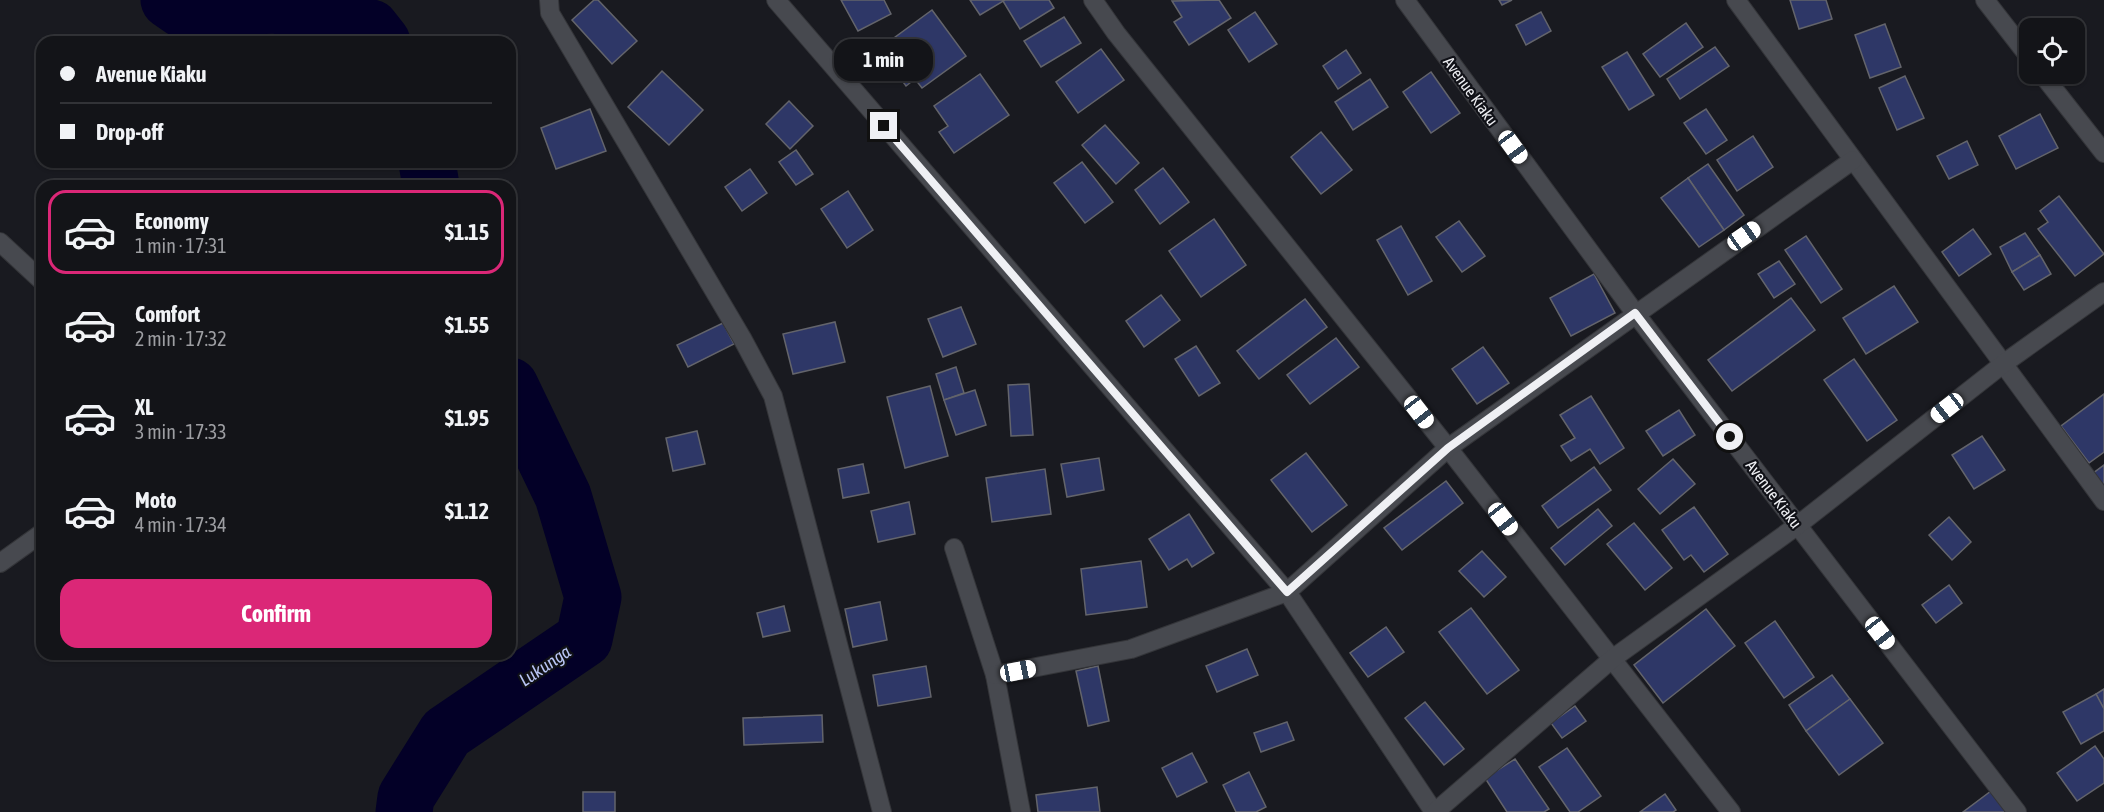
<!DOCTYPE html>
<meta charset="utf-8">
<style>
:root{--surface:#131418;--page:#1c1d21;--text:#f1f3f6;--muted:#9d9ea2;--line:#323337;--accent:#db2777}
body{margin:0;font-family:"Asap Condensed",sans-serif;background:var(--page);color:var(--text);height:100vh;display:flex;flex-direction:column;font-size:22px;white-space:nowrap}
*{box-sizing:border-box;margin:0}
p{font-size:20px;color:var(--muted)}
.icon{flex:none;width:33px;height:33px;fill:none;stroke:currentColor;stroke-width:2;stroke-linecap:round;stroke-linejoin:round}
.map{position:relative;flex:1;overflow:hidden}
.sheet{position:absolute;left:36px;top:180px;width:480px;height:480px;display:flex;flex-direction:column;background:var(--surface);border-radius:18px;box-shadow:0 2px 4px #0004,0 0 0 2px var(--line)}
.sheet>*{flex:none}
.guide{position:absolute;left:36px;top:36px;width:480px;height:132px;border-radius:18px;box-shadow:0 2px 4px #0004,0 0 0 2px var(--line);display:grid;align-content:center;height:132px;padding:0 24px;background:var(--surface)}
.tools{position:absolute;left:2019px;top:18px;display:grid;gap:12px}
.tools a{display:grid;place-items:center;width:66px;height:66px;border-radius:12px;background:var(--surface);box-shadow:0 2px 4px #0004,0 0 0 2px var(--line);font-size:30px}
.end{position:absolute;width:27px;height:27px;margin:-14px;border:8px solid #eff0f4;background:#111;box-shadow:0 0 0 3px #111}
.from{border-radius:50%}
.bubble{position:absolute;height:42px;border-radius:18px;background:var(--surface);box-shadow:0 2px 4px #0004,0 0 0 2px var(--line);font-size:20px;font-weight:700;line-height:42px;text-align:center}
.car{position:absolute;width:18px;height:36px;margin:-18px -9px;border-radius:8px;box-shadow:0 0 4px 2px #0007;background:linear-gradient(#fff 24%,#345 0 40%,#fff 0 76%,#345 0 86%,#fff 0)}
.guide b{display:flex;align-items:center;gap:21px;height:57px;font-size:22px}
.guide b+b{border-top:2px solid var(--line)}
.guide i{width:15px;height:15px;background:var(--text)}
ul{padding:10px 0 0;list-style:none}
li{display:flex;align-items:center;gap:18px;height:84px;margin:0 12px 9px;padding:0 12px;border:3px solid transparent;border-radius:18px}
li div{flex:1}
li b{display:block;font-size:22px}
li em{font-style:normal;font-weight:700}
li.current{border-color:var(--accent)}
li>.icon{width:54px;height:54px;stroke-width:1.5}
.action{display:flex;gap:12px;margin-top:auto;padding:12px 24px}
.action a{flex:1;height:69px;border-radius:18px;background:var(--accent);color:#fff;font-size:24px;font-weight:700;line-height:69px;text-align:center}
.map>svg:first-child{display:block}
</style>
<div class="map">
<svg width="2104" height="812" viewBox="0 0 2104 812">
<rect width="100%" height="100%" fill="#191a20"/>
<g fill="none" stroke-linecap="round" stroke-linejoin="round">
<g stroke="#030027" stroke-width="57">
<path d="M 169,0 L 182,9 L 276,5 L 371,28 L 382,42"/>
<path d="M 427,162 L 431,186"/>
<path d="M 404,812 L 406,797 L 446,733 L 584,639 L 593,597 L 563,496 L 510,386"/>
</g>
</g>
<g fill="#2e3767" stroke="#63646b" stroke-width="1.5">
<path d="M 594,0 L 598,0 L 637,41 L 612,64 L 572,20 Z"/>
<path d="M 841,0 L 884,0 L 891,14 L 858,31 Z"/>
<path d="M 970,0 L 1005,0 L 980,15 Z"/>
<path d="M 1005,0 L 1049,0 L 1054,8 L 1020,29 L 1003,1 Z"/>
<path d="M 1219,0 L 1231,18 L 1189,45 L 1174,22 L 1182,17 L 1172,1 Z"/>
<path d="M 1499,0 L 1512,0 L 1502,5 Z"/>
<path d="M 1790,0 L 1826,0 L 1832,19 L 1799,29 Z"/>
<path d="M 932,10 L 966,56 L 922,88 L 915,79 L 906,86 L 879,49 Z"/>
<path d="M 1255,12 L 1277,44 L 1249,62 L 1228,30 Z"/>
<path d="M 1541,12 L 1551,31 L 1526,45 L 1516,25 Z"/>
<path d="M 1064,17 L 1081,43 L 1041,67 L 1024,41 Z"/>
<path d="M 1686,23 L 1703,47 L 1660,77 L 1643,54 Z"/>
<path d="M 1885,24 L 1901,67 L 1870,78 L 1855,35 Z"/>
<path d="M 1715,47 L 1729,66 L 1680,99 L 1667,79 Z"/>
<path d="M 1101,49 L 1124,80 L 1078,113 L 1056,82 Z"/>
<path d="M 1346,50 L 1361,73 L 1338,89 L 1323,66 Z"/>
<path d="M 1627,52 L 1654,95 L 1629,110 L 1602,67 Z"/>
<path d="M 662,71 L 703,110 L 669,145 L 628,107 Z"/>
<path d="M 1431,72 L 1460,113 L 1431,133 L 1403,92 Z"/>
<path d="M 980,74 L 1009,115 L 954,153 L 939,132 L 948,126 L 934,106 Z"/>
<path d="M 1905,76 L 1924,118 L 1897,130 L 1879,88 Z"/>
<path d="M 1370,79 L 1388,107 L 1353,130 L 1335,102 Z"/>
<path d="M 789,101 L 813,126 L 790,149 L 766,124 Z"/>
<path d="M 590,109 L 606,151 L 556,169 L 541,128 Z"/>
<path d="M 1706,109 L 1727,140 L 1706,154 L 1684,123 Z"/>
<path d="M 2040,114 L 2058,148 L 2016,169 L 1999,136 Z"/>
<path d="M 1105,125 L 1139,163 L 1116,184 L 1082,145 Z"/>
<path d="M 1321,132 L 1352,170 L 1321,194 L 1291,157 Z"/>
<path d="M 1753,136 L 1773,167 L 1737,191 L 1717,160 Z"/>
<path d="M 1967,141 L 1978,165 L 1949,179 L 1937,156 Z"/>
<path d="M 796,150 L 813,174 L 796,185 L 779,162 Z"/>
<path d="M 1082,162 L 1113,202 L 1085,223 L 1054,183 Z"/>
<path d="M 1708,164 L 1744,215 L 1724,230 L 1688,178 Z"/>
<path d="M 1163,168 L 1189,202 L 1160,224 L 1135,190 Z"/>
<path d="M 750,169 L 767,193 L 742,211 L 725,187 Z"/>
<path d="M 1688,178 L 1724,230 L 1699,247 L 1661,198 Z"/>
<path d="M 848,191 L 873,230 L 847,248 L 821,209 Z"/>
<path d="M 2059,196 L 2104,254 L 2075,276 L 2038,229 L 2048,222 L 2040,211 Z"/>
<path d="M 1214,219 L 1246,265 L 1201,297 L 1169,251 Z"/>
<path d="M 1459,221 L 1485,256 L 1462,272 L 1436,237 Z"/>
<path d="M 1401,226 L 1432,281 L 1408,295 L 1377,240 Z"/>
<path d="M 1973,229 L 1991,254 L 1959,276 L 1942,252 Z"/>
<path d="M 2025,233 L 2040,255 L 2012,272 L 2000,247 Z"/>
<path d="M 1806,236 L 1842,289 L 1821,303 L 1785,250 Z"/>
<path d="M 2040,255 L 2051,274 L 2024,290 L 2012,272 Z"/>
<path d="M 1779,261 L 1795,284 L 1774,298 L 1758,274 Z"/>
<path d="M 1594,274 L 1615,313 L 1571,336 L 1550,298 Z"/>
<path d="M 1894,286 L 1918,322 L 1866,354 L 1843,318 Z"/>
<path d="M 1161,295 L 1180,320 L 1144,347 L 1126,321 Z"/>
<path d="M 1791,298 L 1815,330 L 1732,391 L 1708,360 Z"/>
<path d="M 1305,299 L 1327,327 L 1259,379 L 1237,351 Z"/>
<path d="M 961,307 L 976,344 L 943,357 L 928,319 Z"/>
<path d="M 835,322 L 845,362 L 793,374 L 783,334 Z"/>
<path d="M 723,323 L 734,344 L 688,367 L 677,345 Z"/>
<path d="M 1336,338 L 1359,367 L 1310,404 L 1287,375 Z"/>
<path d="M 1196,346 L 1220,383 L 1199,396 L 1175,359 Z"/>
<path d="M 1483,347 L 1509,383 L 1477,404 L 1452,369 Z"/>
<path d="M 1854,359 L 1897,420 L 1867,441 L 1824,380 Z"/>
<path d="M 956,367 L 964,393 L 944,400 L 936,374 Z"/>
<path d="M 1029,384 L 1033,435 L 1011,436 L 1008,385 Z"/>
<path d="M 930,386 L 948,456 L 905,468 L 887,397 Z"/>
<path d="M 975,390 L 986,425 L 956,435 L 944,400 Z"/>
<path d="M 2104,394 L 2104,452 L 2089,463 L 2061,426 Z"/>
<path d="M 1591,396 L 1624,448 L 1600,464 L 1590,449 L 1571,461 L 1561,446 L 1575,438 L 1560,415 Z"/>
<path d="M 1679,410 L 1695,435 L 1663,456 L 1646,431 Z"/>
<path d="M 697,431 L 705,464 L 673,471 L 666,438 Z"/>
<path d="M 1982,436 L 2005,470 L 1974,489 L 1952,455 Z"/>
<path d="M 1306,453 L 1347,505 L 1312,532 L 1271,480 Z"/>
<path d="M 1099,458 L 1104,490 L 1067,497 L 1061,464 Z"/>
<path d="M 1673,459 L 1695,484 L 1660,514 L 1638,489 Z"/>
<path d="M 863,464 L 869,493 L 843,498 L 838,469 Z"/>
<path d="M 2104,465 L 2104,489 L 2092,474 Z"/>
<path d="M 1594,467 L 1611,490 L 1558,528 L 1542,506 Z"/>
<path d="M 1045,469 L 1051,514 L 992,522 L 986,478 Z"/>
<path d="M 1446,481 L 1463,503 L 1402,550 L 1384,528 Z"/>
<path d="M 909,502 L 915,534 L 878,542 L 871,511 Z"/>
<path d="M 1694,507 L 1728,554 L 1704,572 L 1691,555 L 1684,560 L 1662,530 Z"/>
<path d="M 1598,509 L 1612,526 L 1565,565 L 1551,548 Z"/>
<path d="M 1189,514 L 1214,553 L 1192,567 L 1187,559 L 1169,570 L 1149,539 Z"/>
<path d="M 1949,517 L 1971,542 L 1952,560 L 1929,535 Z"/>
<path d="M 1634,523 L 1672,568 L 1645,590 L 1607,544 Z"/>
<path d="M 1482,551 L 1506,577 L 1484,597 L 1459,571 Z"/>
<path d="M 1141,561 L 1147,607 L 1086,615 L 1081,569 Z"/>
<path d="M 1949,585 L 1962,603 L 1936,623 L 1922,605 Z"/>
<path d="M 880,602 L 887,640 L 853,647 L 845,609 Z"/>
<path d="M 784,606 L 790,631 L 763,637 L 757,613 Z"/>
<path d="M 1471,608 L 1519,670 L 1487,694 L 1439,632 Z"/>
<path d="M 1706,609 L 1735,646 L 1663,703 L 1634,665 Z"/>
<path d="M 1775,621 L 1814,677 L 1784,698 L 1745,643 Z"/>
<path d="M 1386,627 L 1404,652 L 1368,677 L 1350,653 Z"/>
<path d="M 1247,649 L 1258,675 L 1217,692 L 1206,666 Z"/>
<path d="M 926,666 L 931,697 L 878,706 L 873,675 Z"/>
<path d="M 1098,666 L 1109,721 L 1088,726 L 1076,671 Z"/>
<path d="M 1832,675 L 1850,699 L 1806,731 L 1789,705 Z"/>
<path d="M 2104,689 L 2104,709 L 2096,694 Z"/>
<path d="M 2096,694 L 2104,709 L 2104,731 L 2081,744 L 2063,712 Z"/>
<path d="M 1850,699 L 1883,743 L 1839,775 L 1806,731 Z"/>
<path d="M 1425,702 L 1464,749 L 1444,765 L 1405,718 Z"/>
<path d="M 1575,706 L 1586,721 L 1562,738 L 1551,723 Z"/>
<path d="M 822,715 L 823,742 L 744,745 L 743,718 Z"/>
<path d="M 1287,722 L 1294,740 L 1261,752 L 1254,733 Z"/>
<path d="M 2095,746 L 2104,759 L 2104,783 L 2077,801 L 2057,773 Z"/>
<path d="M 1567,748 L 1601,796 L 1578,812 L 1570,812 L 1539,767 Z"/>
<path d="M 1192,753 L 1207,782 L 1177,797 L 1162,768 Z"/>
<path d="M 1515,759 L 1549,809 L 1544,812 L 1507,812 L 1485,778 Z"/>
<path d="M 1249,772 L 1266,807 L 1256,812 L 1236,812 L 1223,785 Z"/>
<path d="M 1097,787 L 1100,812 L 1038,812 L 1036,795 Z"/>
<path d="M 1991,791 L 2008,812 L 1963,812 Z"/>
<rect x="583" y="792" width="32" height="20"/>
<path d="M 1665,794 L 1676,810 L 1673,812 L 1640,812 Z"/>
</g>
<g fill="none" stroke-linecap="round" stroke-linejoin="round">
<g stroke="#343539" stroke-width="20">
<g id="street">
<path d="M 549,0 L 550,13 L 742,338 L 773,396 L 882,812"/>
<path d="M 776,0 L 1287,592 L 1434,812"/>
<path d="M 1093,0 L 1116,33 L 1448,448 L 1731,812"/>
<path d="M 1405,0 L 1635,313 L 2017,812"/>
<path d="M 1736,0 L 2104,501"/>
<path d="M 1985,0 L 2030,58"/>
<path d="M 2042,74 L 2104,153"/>
<path d="M 0,242 L 42,281"/>
<path d="M 954,548 L 995,675 L 1021,812"/>
<path d="M 0,563 L 42,533"/>
<path d="M 995,675 L 1131,649 L 1287,592 L 1448,448 L 1853,160"/>
<path d="M 1435,812 L 1612,659 L 1798,525 L 2003,364 L 2104,292"/>
</g>
</g>
<use href="#street" stroke="#47494f" stroke-width="18"/>
</g>
<g fill="none" stroke-linecap="round" stroke-linejoin="round">
<path stroke="#eff0f4" stroke-width="8" d="M 884,126 L 1287,592 L 1448,448 L 1635,313 L 1730,437"/>
</g>
<g text-anchor="middle" stroke-width="4.5" stroke-linejoin="round" paint-order="stroke">
<g font-size="16" fill="#eff0f4" stroke="#101117">
<text transform="translate(1471 91) rotate(54)" y="6">Avenue Kiaku</text>
<text transform="translate(1774 494) rotate(53)" y="6">Avenue Kiaku</text>
</g>
<g font-size="18" font-style="italic" fill="#b9c5f5" stroke="#101117">
<text transform="translate(545 666) rotate(-34)" y="6">Lukunga</text>
</g>
</g>
</svg>
<div class="tools">
<a><svg class="icon" aria-label="locate" viewBox="0 0 24 24"><circle cx="12" cy="12" r="6"/><path d="M12 2v4M12 18v4M2 12h4M18 12h4"/></svg></a>
</div>
<i class="end from" style="left:1730px;top:437px"></i>
<i class="end" style="left:884px;top:126px"></i>
<div class="bubble" style="left:834px;top:39px;width:99px">1 min</div>
<i class="car" style="left:1513px;top:147px;rotate:144deg"></i>
<i class="car" style="left:1744px;top:236px;rotate:55deg"></i>
<i class="car" style="left:1947px;top:408px;rotate:232deg"></i>
<i class="car" style="left:1419px;top:412px;rotate:142deg"></i>
<i class="car" style="left:1503px;top:519px;rotate:142deg"></i>
<i class="car" style="left:1880px;top:633px;rotate:142deg"></i>
<i class="car" style="left:1018px;top:671px;rotate:79deg"></i>
<div class="guide">
<b><i class="from"></i>Avenue Kiaku</b>
<b><i></i>Drop-off</b>
</div>
<section class="sheet">
<ul>
<li class="current"><svg class="icon" aria-label="car" viewBox="0 0 24 24"><path d="M5 17H2v-5l4-1 3-4h7l3 4 3 1v5h-3M9 17h6M6 11h13"/><circle cx="7" cy="17" r="2"/><circle cx="17" cy="17" r="2"/></svg><div><b>Economy</b><p>1 min · 17:31</p></div><em>$1.15</em></li>
<li><svg class="icon" aria-label="car" viewBox="0 0 24 24"><path d="M5 17H2v-5l4-1 3-4h7l3 4 3 1v5h-3M9 17h6M6 11h13"/><circle cx="7" cy="17" r="2"/><circle cx="17" cy="17" r="2"/></svg><div><b>Comfort</b><p>2 min · 17:32</p></div><em>$1.55</em></li>
<li><svg class="icon" aria-label="car" viewBox="0 0 24 24"><path d="M5 17H2v-5l4-1 3-4h7l3 4 3 1v5h-3M9 17h6M6 11h13"/><circle cx="7" cy="17" r="2"/><circle cx="17" cy="17" r="2"/></svg><div><b>XL</b><p>3 min · 17:33</p></div><em>$1.95</em></li>
<li><svg class="icon" aria-label="car" viewBox="0 0 24 24"><path d="M5 17H2v-5l4-1 3-4h7l3 4 3 1v5h-3M9 17h6M6 11h13"/><circle cx="7" cy="17" r="2"/><circle cx="17" cy="17" r="2"/></svg><div><b>Moto</b><p>4 min · 17:34</p></div><em>$1.12</em></li>
</ul>
<div class="action"><a>Confirm</a></div>
</section>
</div>
